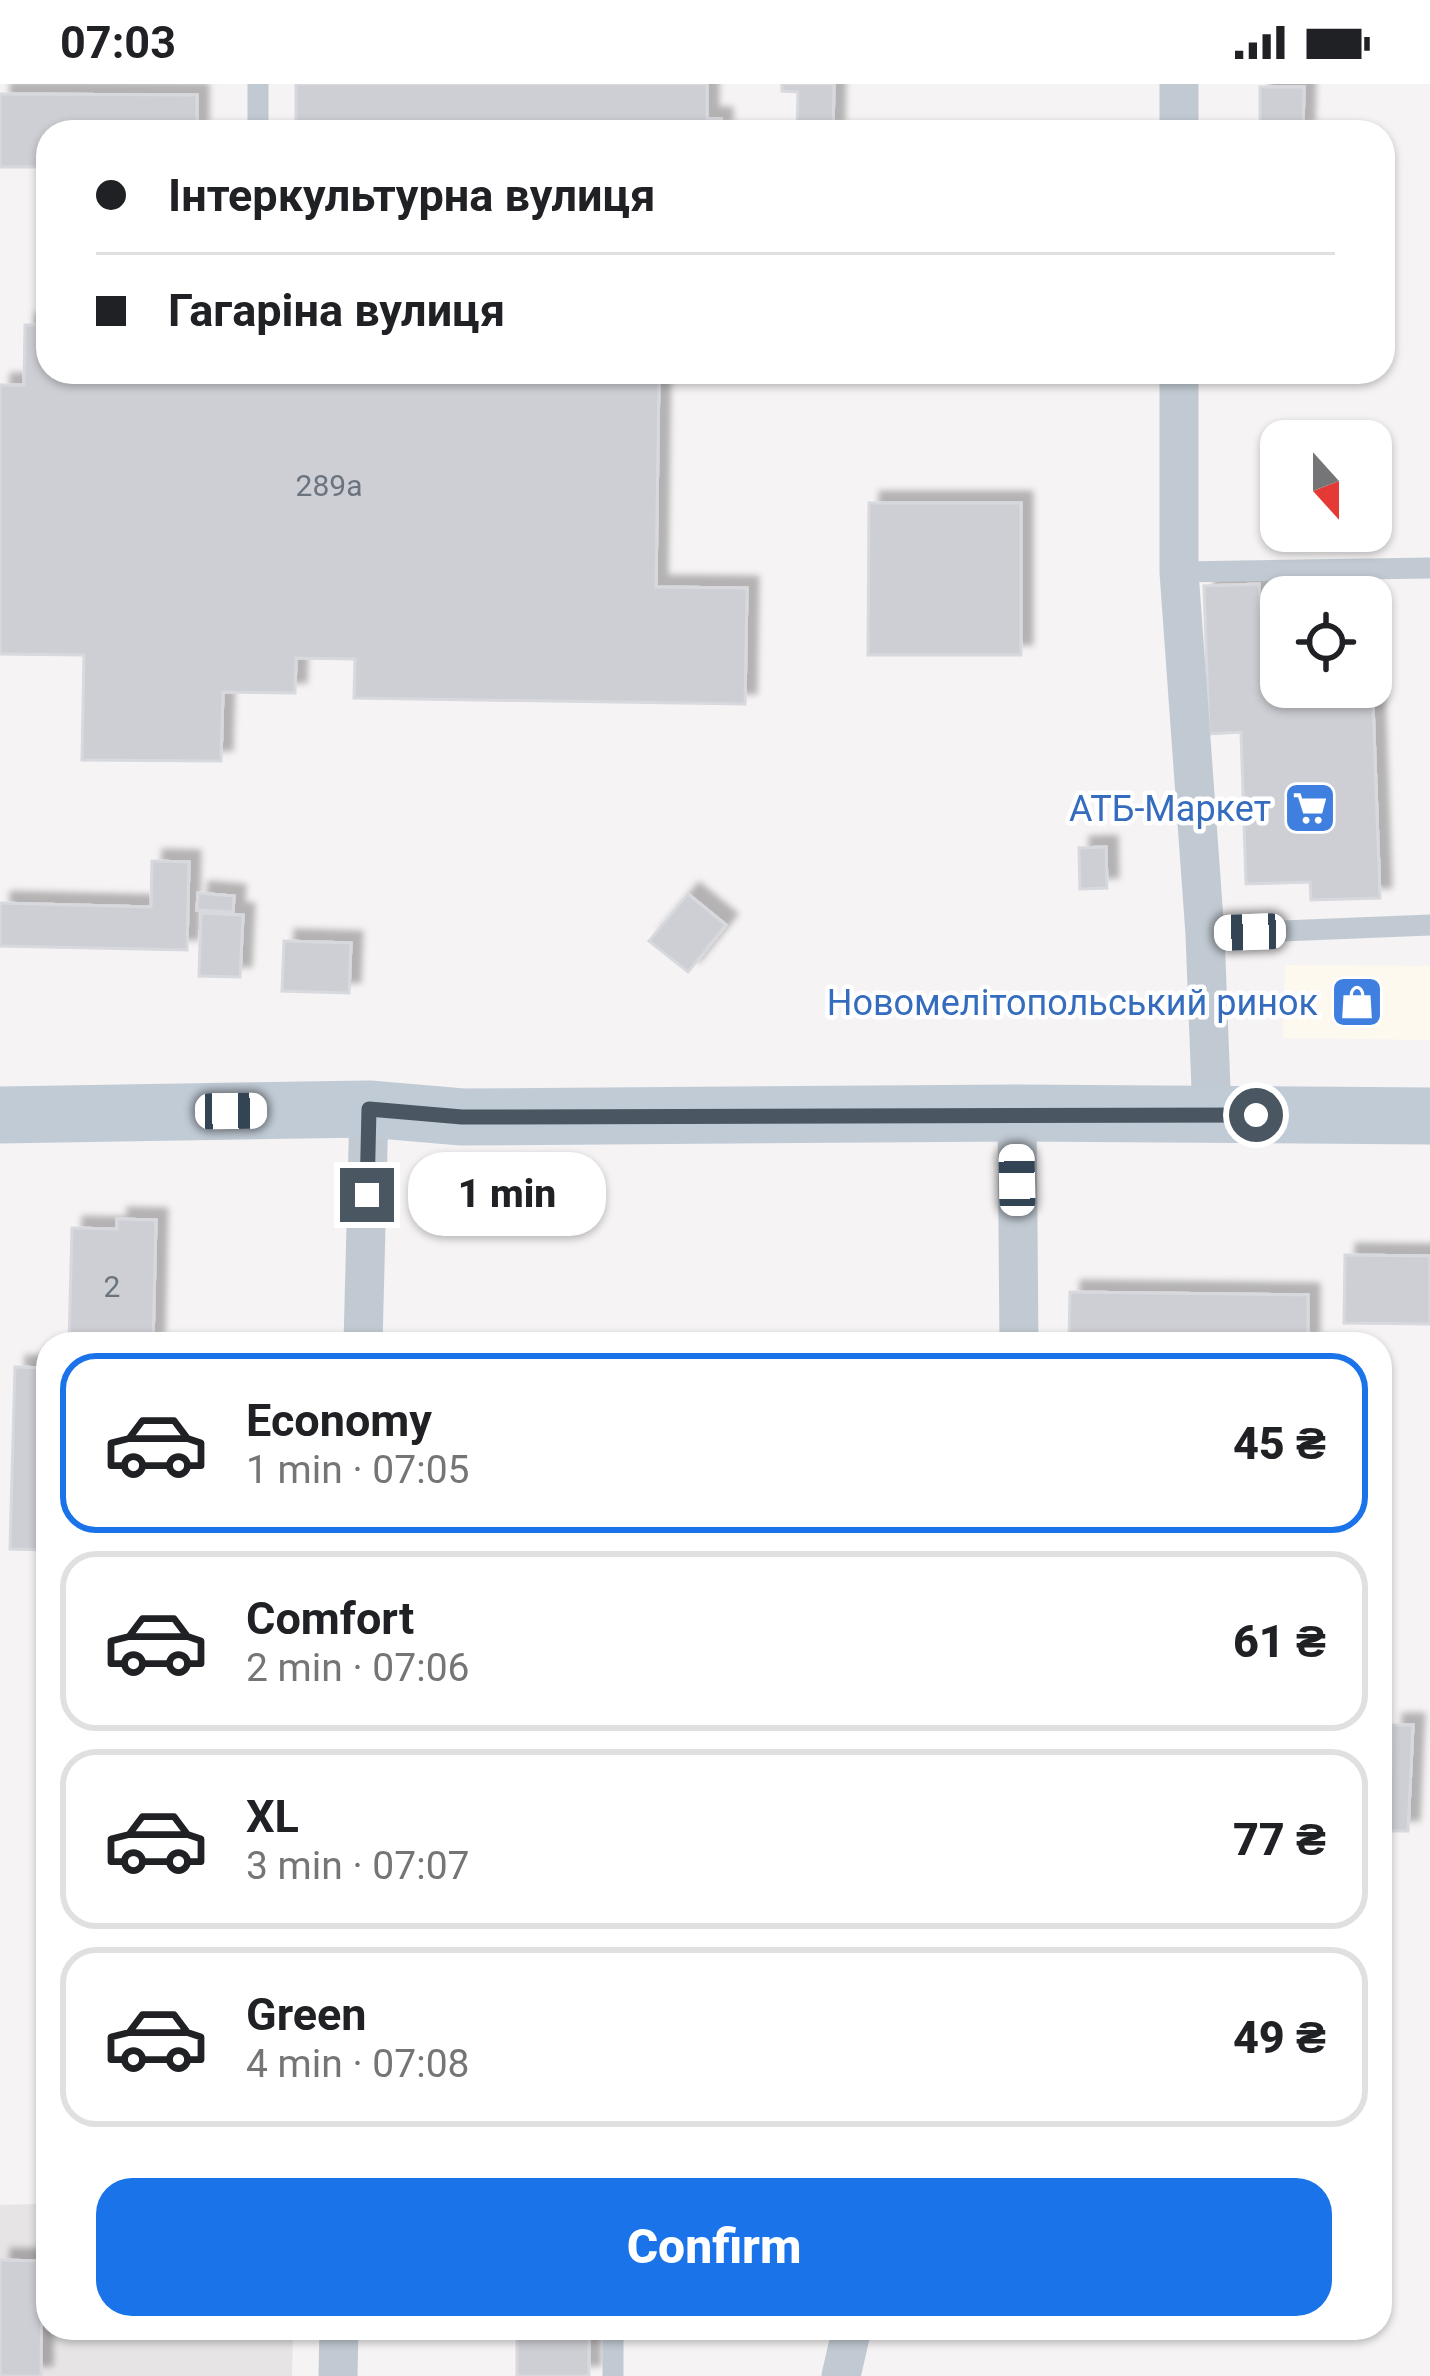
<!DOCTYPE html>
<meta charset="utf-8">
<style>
:root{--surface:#fff;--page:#f2f2f2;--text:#202124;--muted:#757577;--line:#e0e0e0;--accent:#1a73e8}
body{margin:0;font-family:Roboto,sans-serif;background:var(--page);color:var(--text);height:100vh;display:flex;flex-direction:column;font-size:45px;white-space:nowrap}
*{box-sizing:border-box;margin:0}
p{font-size:39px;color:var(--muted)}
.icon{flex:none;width:66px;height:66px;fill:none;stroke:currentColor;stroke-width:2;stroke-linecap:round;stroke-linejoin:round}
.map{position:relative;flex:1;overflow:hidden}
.panel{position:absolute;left:36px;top:1248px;width:1356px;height:1008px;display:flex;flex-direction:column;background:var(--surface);border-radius:36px;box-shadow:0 3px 9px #0004}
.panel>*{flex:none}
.guide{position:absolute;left:36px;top:36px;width:1359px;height:264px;border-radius:36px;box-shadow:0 3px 9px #0004;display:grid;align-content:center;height:264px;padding:0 60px;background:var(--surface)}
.needle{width:78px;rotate:159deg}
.tools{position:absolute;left:1260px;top:336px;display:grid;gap:24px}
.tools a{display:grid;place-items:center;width:132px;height:132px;border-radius:24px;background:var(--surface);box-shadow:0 3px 9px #0004;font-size:60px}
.end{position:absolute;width:54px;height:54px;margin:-27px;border:15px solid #4a5661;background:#fff;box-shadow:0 0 0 6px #fff}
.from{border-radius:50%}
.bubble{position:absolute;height:84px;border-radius:36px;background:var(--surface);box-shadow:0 3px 9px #0004;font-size:39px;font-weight:800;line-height:84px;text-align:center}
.car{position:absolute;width:36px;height:72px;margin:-36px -18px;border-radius:15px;box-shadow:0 0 9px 3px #0007;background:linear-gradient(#fff 24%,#345 0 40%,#fff 0 76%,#345 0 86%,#fff 0)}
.guide b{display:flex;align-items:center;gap:42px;height:114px;font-size:45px}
.guide b+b{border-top:3px solid var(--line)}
.guide i{width:30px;height:30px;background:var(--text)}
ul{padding:21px 0 0;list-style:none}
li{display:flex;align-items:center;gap:36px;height:180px;margin:0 24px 18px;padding:0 36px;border:6px solid var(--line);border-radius:36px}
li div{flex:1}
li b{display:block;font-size:45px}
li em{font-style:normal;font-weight:800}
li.on{border-color:var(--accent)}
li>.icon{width:108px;height:108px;stroke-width:1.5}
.primary-button{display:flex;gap:24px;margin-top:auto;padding:24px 60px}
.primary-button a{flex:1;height:138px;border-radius:36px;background:var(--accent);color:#fff;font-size:48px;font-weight:800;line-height:138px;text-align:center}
.status{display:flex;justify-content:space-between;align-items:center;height:84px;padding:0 60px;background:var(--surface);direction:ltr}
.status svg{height:33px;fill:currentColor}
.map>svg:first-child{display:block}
</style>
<div class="status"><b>07:03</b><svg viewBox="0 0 49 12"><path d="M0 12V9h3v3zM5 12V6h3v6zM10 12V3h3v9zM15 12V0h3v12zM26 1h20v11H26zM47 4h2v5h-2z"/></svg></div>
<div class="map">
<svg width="1430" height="2292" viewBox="0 0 1430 2292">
<defs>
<filter id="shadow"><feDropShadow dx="11" dy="-11" stdDeviation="3" flood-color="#0004"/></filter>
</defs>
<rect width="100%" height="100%" fill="#f5f3f3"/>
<path fill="#fdf9ef" d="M 1285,881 L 1430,882 L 1430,956 L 1283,954 Z"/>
<path fill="#e6e4e5" d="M 48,1888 L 48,2244 L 293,2244 L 292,2292 L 0,2292 L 0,2121 L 39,2120 Z"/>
<g fill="#cdcfd5" stroke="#d7d9de" stroke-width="3" filter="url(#shadow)">
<path d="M 296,0 L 707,0 L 707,35 L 721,35 L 721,48 L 296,48 Z"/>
<path d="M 782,0 L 834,0 L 833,48 L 797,48 L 798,8 L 782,7 Z"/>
<path d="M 1260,3 L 1304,3 L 1303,48 L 1260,48 Z"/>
<path d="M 0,10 L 197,11 L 197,48 L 48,48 L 48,83 L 0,83 Z"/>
<path d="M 25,241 L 48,241 L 48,288 L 659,288 L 656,503 L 747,504 L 745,620 L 354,614 L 355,575 L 296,574 L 295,609 L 223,608 L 221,677 L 82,676 L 84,571 L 0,570 L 0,301 L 24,301 Z"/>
<path d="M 869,419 L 1021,419 L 1021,571 L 868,571 Z"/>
<path d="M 1259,500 L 1261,532 L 1281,532 L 1281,603 L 1371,603 L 1371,563 L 1380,814 L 1311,816 L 1310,798 L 1246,800 L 1241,648 L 1209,650 L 1204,502 Z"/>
<path d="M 1106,763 L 1107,804 L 1080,805 L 1079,764 Z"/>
<path d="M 152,777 L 189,778 L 187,866 L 0,862 L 0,819 L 151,823 Z"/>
<path d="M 198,809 L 234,812 L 233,828 L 197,826 Z"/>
<path d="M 688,810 L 726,841 L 688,888 L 649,857 Z"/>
<path d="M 201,829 L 243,831 L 240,893 L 199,892 Z"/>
<path d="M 284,857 L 351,859 L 349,909 L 282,907 Z"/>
<path d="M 117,1135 L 156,1136 L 153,1260 L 69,1260 L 72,1144 L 117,1145 Z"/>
<path d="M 1345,1171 L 1430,1172 L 1430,1240 L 1344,1239 Z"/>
<path d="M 1070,1208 L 1308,1211 L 1308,1260 L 1069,1260 Z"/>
<path d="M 15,1283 L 48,1284 L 45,1466 L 10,1465 Z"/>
<path d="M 1392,1641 L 1413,1641 L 1408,1747 L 1388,1747 L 1389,1717 L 1380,1716 L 1380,1687 L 1391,1687 Z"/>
<path d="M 0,2176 L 42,2177 L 41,2292 L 0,2292 Z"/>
<rect x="517" y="2244" width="72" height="48"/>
</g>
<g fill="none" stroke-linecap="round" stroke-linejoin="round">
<g stroke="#c1cad2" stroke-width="21">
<path d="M 258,48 L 258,0"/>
<path d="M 1179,488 L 1430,484"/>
<path d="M 1205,850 L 1430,841"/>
<path d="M 613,2244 L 613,2292"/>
</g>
<g stroke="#c1cad2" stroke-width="39">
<path d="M 1179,48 L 1179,0"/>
<path d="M 1179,288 L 1179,488 L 1205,850 L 1212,1031"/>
<path d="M 1017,1029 L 1019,1260"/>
<path d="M 363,1260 L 369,1025"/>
<path d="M 338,2292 L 339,2244"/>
<path d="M 841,2292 L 852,2244"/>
</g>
<path stroke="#c1cbd6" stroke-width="57" d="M 0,1031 L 369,1025 L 462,1033 L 1017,1029 L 1430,1032"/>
</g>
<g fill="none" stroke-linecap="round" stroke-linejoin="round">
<path stroke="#4a5661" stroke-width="15" d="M 367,1111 L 369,1025 L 462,1033 L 1256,1031"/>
</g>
<defs>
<g id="supermarket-square" transform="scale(2.7)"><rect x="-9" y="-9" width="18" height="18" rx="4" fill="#3f7fe0" stroke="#fff"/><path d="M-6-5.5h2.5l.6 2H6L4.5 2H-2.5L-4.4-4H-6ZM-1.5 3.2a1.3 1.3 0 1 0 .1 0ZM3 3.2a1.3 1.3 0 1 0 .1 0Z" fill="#fff"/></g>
<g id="shop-square" transform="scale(2.7)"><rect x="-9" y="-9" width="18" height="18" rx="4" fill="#3f7fe0" stroke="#fff"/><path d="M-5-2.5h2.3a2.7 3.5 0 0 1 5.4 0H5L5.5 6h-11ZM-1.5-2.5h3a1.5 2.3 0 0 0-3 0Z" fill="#fff"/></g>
</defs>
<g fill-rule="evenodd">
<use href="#supermarket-square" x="1310" y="724"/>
<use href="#shop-square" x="1357" y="918"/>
</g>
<g text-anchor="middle" stroke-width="9" stroke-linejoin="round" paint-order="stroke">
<g font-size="30" fill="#6b747e">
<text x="329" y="412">289а</text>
<text x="112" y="1213">2</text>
</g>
<g font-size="36" fill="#366cbe" stroke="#fff" text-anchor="end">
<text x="1271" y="737">АТБ-Маркет</text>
<text x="1318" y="931">Новомелітопольський ринок</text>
</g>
</g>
</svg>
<div class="tools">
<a><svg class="needle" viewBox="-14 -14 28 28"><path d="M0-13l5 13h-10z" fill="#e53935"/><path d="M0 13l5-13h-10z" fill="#757577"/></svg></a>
<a><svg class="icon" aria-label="locate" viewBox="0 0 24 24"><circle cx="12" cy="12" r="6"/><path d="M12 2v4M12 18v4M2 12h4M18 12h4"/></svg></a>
</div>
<i class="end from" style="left:1256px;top:1031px"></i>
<i class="end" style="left:367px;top:1111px"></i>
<div class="bubble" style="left:408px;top:1068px;width:198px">1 min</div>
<i class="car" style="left:1250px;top:848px;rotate:268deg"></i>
<i class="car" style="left:231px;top:1027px;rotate:89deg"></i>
<i class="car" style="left:1017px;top:1096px;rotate:359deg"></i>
<div class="guide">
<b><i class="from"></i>Інтеркультурна вулиця</b>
<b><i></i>Гагаріна вулиця</b>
</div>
<section class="panel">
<ul>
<li class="on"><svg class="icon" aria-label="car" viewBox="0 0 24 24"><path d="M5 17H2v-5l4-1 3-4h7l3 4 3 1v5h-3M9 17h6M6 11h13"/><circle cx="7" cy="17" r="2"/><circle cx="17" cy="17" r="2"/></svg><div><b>Economy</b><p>1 min · 07:05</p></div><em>45 ₴</em></li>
<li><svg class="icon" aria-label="car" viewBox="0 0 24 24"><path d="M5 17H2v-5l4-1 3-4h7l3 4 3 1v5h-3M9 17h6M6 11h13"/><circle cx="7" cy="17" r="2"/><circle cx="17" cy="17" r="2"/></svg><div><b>Comfort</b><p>2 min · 07:06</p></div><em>61 ₴</em></li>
<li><svg class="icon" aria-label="car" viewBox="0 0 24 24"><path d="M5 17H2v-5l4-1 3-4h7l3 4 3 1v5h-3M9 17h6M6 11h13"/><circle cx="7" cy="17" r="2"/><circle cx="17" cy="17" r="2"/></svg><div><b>XL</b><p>3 min · 07:07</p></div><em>77 ₴</em></li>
<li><svg class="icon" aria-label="car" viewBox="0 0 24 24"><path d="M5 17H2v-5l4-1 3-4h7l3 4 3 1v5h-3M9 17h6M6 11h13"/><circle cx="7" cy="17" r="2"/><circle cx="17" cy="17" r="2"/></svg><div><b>Green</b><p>4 min · 07:08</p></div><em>49 ₴</em></li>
</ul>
<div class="primary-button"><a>Confirm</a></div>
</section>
</div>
